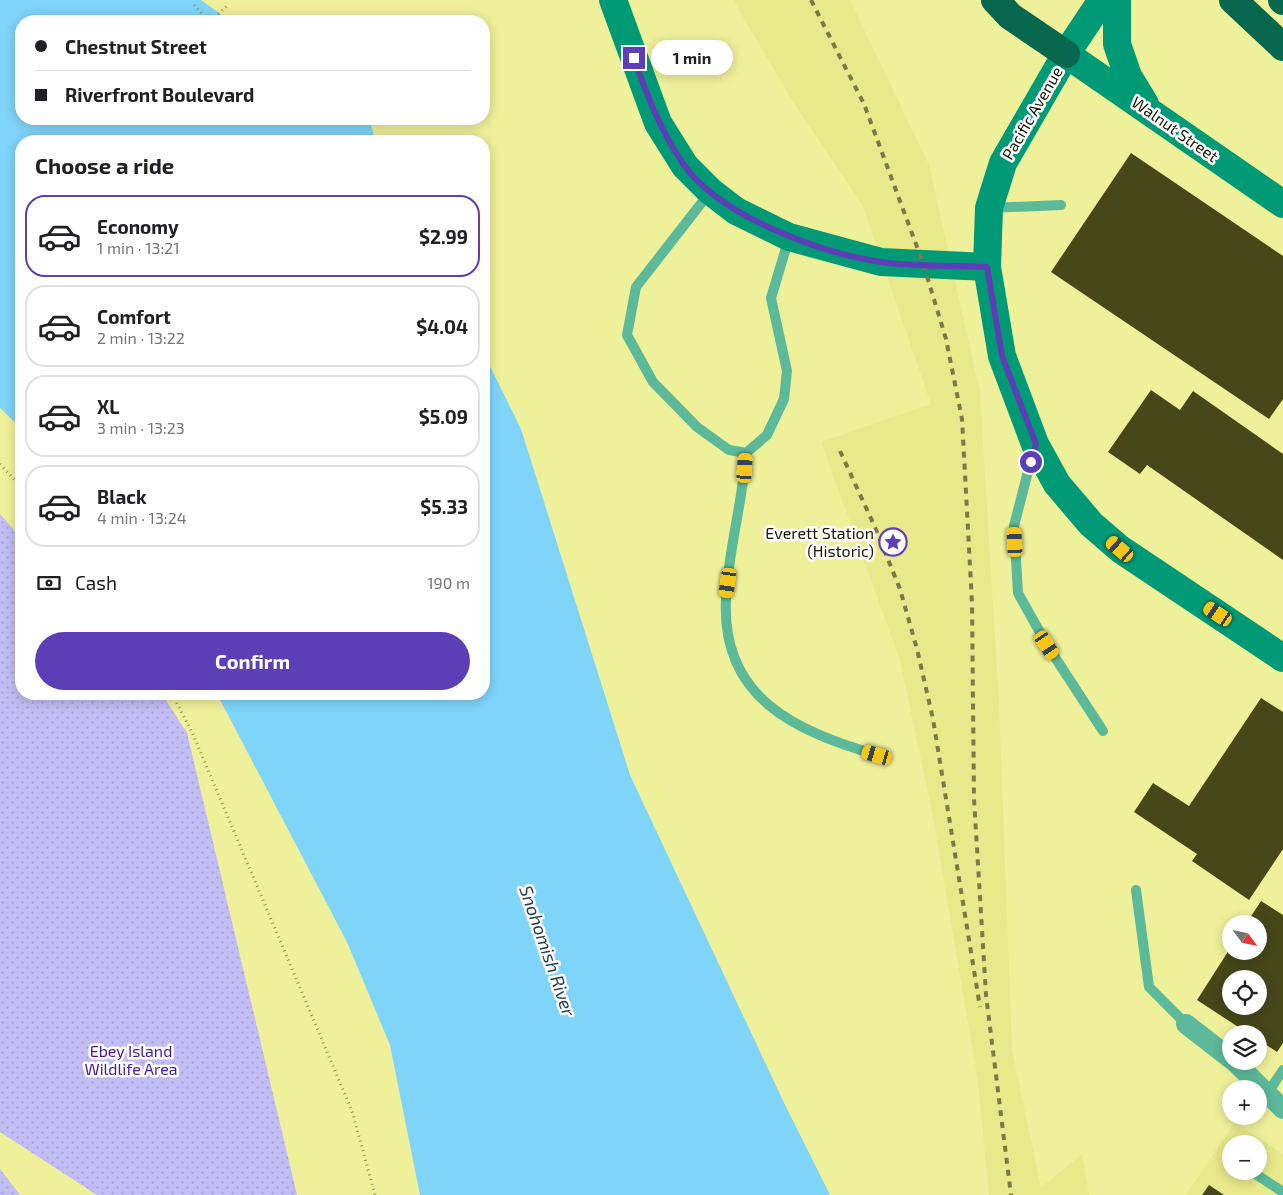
<!DOCTYPE html>
<meta charset="utf-8">
<style>
:root{--surface:#fff;--page:#f6f6f6;--text:#202124;--muted:#757577;--line:#e0e0e0;--accent:#5c3eb6}
body{margin:0;font-family:"Exo 2",sans-serif;background:var(--page);color:var(--text);height:100vh;display:flex;flex-direction:column;font-size:19px;white-space:nowrap}
*{box-sizing:border-box;margin:0}
p{font-size:16px;color:var(--muted)}
.icon{flex:none;width:28px;height:28px;fill:none;stroke:currentColor;stroke-width:2;stroke-linecap:round;stroke-linejoin:round}
.map{position:relative;flex:1;overflow:hidden}
.side{position:absolute;left:15px;top:135px;width:475px;height:565px;display:flex;flex-direction:column;background:var(--surface);border-radius:20px;box-shadow:0 2px 12px #0003}
.side>*{flex:none}
.banner{position:absolute;left:15px;top:15px;width:475px;height:110px;border-radius:20px;box-shadow:0 2px 12px #0003;display:grid;align-content:center;height:110px;padding:0 20px;background:var(--surface)}
.needle{width:32px;rotate:123deg}
.tools{position:absolute;left:1222px;top:915px;display:grid;gap:10px}
.tools a{display:grid;place-items:center;width:45px;height:45px;border-radius:50%;background:var(--surface);box-shadow:0 2px 12px #0003;font-size:25px}
.end{position:absolute;width:22px;height:22px;margin:-11px;border:6px solid #5c3eb6;background:#fff;box-shadow:0 0 0 2px #fff}
.from{border-radius:50%}
.bubble{position:absolute;height:35px;border-radius:18px;background:var(--surface);box-shadow:0 2px 12px #0003;font-size:16px;font-weight:700;line-height:35px;text-align:center}
.car{position:absolute;width:15px;height:30px;margin:-15px -8px;border-radius:6px;box-shadow:0 0 4px 1px #0007;background:linear-gradient(#f5c518 24%,#345 0 40%,#f5c518 0 76%,#345 0 86%,#f5c518 0)}
.banner b{display:flex;align-items:center;gap:18px;height:48px;font-size:19px}
.banner b+b{border-top:1px solid var(--line)}
.banner i{width:12px;height:12px;background:var(--text)}
ul{padding:0;list-style:none}
li{display:flex;align-items:center;gap:15px;height:82px;margin:0 10px 8px;padding:0 10px;border:2px solid var(--line);border-radius:20px}
li div{flex:1}
li b{display:block;font-size:19px}
li em{font-style:normal;font-weight:700}
li.selected{border-color:var(--accent)}
li>.icon{width:45px;height:45px;stroke-width:1.5}
h2{padding:0 20px;font-size:22px;line-height:60px}
.pay{display:flex;align-items:center;gap:12px;height:55px;padding:0 20px;font-size:19px}
.pay p{margin-inline-start:auto}
.button{display:flex;gap:10px;margin-top:auto;padding:10px 20px}
.button a{flex:1;height:58px;border-radius:30px;background:var(--accent);color:#fff;font-size:20px;font-weight:700;line-height:58px;text-align:center}
.map>svg:first-child{display:block}
</style>
<div class="map">
<svg width="1283" height="1195" viewBox="0 0 1283 1195">
<defs>
<pattern id="park-dots" width="8" height="8" patternUnits="userSpaceOnUse" patternTransform="scale(1.25)"><rect width="8" height="8" fill="#c2bdf4"/><path d="M2 2h.1M6 6h.1" fill="none" stroke="#a6a2cf" stroke-width="1.8" stroke-linecap="round"/></pattern>
</defs>
<rect width="100%" height="100%" fill="#eef09a"/>
<g fill="#e8e98a" fill-rule="evenodd">
<path d="M 733,0 L 850,0 L 929,165 L 980,392 L 999,704 L 1012,1050 L 1041,1188 L 1082,1154 L 1089,1195 L 989,1195 L 978,1081 L 933,817 L 900,660 L 821,442 L 931,404 L 862,204 L 795,105 Z"/>
<path d="M 1235,1122 L 1283,1154 L 1283,1195 L 1186,1195 ZM 1231,1144 L 1259,1144 L 1259,1171 L 1231,1171 Z"/>
</g>
<g fill="url(#park-dots)">
<path d="M 0,514 L 21,538 L 21,694 L 162,694 L 187,733 L 297,1195 L 97,1195 L 0,1132 Z"/>
<path d="M 0,1169 L 20,1195 L 0,1195 Z"/>
</g>
<g fill="#7fd4fa">
<path d="M 0,0 L 201,0 L 230,21 L 21,21 L 21,119 L 369,119 L 376,141 L 21,141 L 21,428 L 0,408 Z"/>
<path d="M 484,354 L 521,429 L 630,775 L 785,1105 L 830,1195 L 420,1195 L 390,1045 L 347,942 L 217,694 L 484,694 Z"/>
</g>
<g fill="#47471a" fill-rule="evenodd">
<path d="M 1131,153 L 1283,256 L 1283,399 L 1269,419 L 1051,272 Z"/>
<path d="M 1151,390 L 1180,410 L 1193,391 L 1283,454 L 1283,560 L 1147,465 L 1140,474 L 1108,452 Z"/>
<path d="M 1261,698 L 1283,712 L 1283,849 L 1249,900 L 1192,861 L 1197,854 L 1134,812 L 1153,783 L 1189,806 Z"/>
<path d="M 1261,901 L 1283,915 L 1283,1043 L 1277,1052 L 1259,1040 L 1259,1034 L 1249,1034 L 1197,1000 L 1231,947 L 1231,951 L 1259,951 L 1259,924 L 1246,924 ZM 1231,979 L 1259,979 L 1259,1006 L 1231,1006 Z"/>
<path d="M 1209,1185 L 1224,1195 L 1202,1195 Z"/>
</g>
<g fill="none" stroke-linecap="round" stroke-linejoin="round">
<g stroke="#939359" stroke-width="3" stroke-dasharray="1 4" stroke-linecap="butt">
<path d="M 194,5 L 209,21"/>
<path d="M 211,21 L 228,5"/>
<path d="M 0,464 L 21,487"/>
<path d="M 172,694 L 192,732 L 352,1111 L 375,1195"/>
</g>
<g stroke="#5cb99a" stroke-width="10">
<path d="M 710,192 L 636,287 L 627,335 L 653,382 L 697,427 L 729,450 L 746,453 L 767,435 L 784,399 L 787,371 L 771,298 L 789,238"/>
<path d="M 990,208 L 1061,205"/>
<path d="M 1033,452 L 1014,526 L 1018,593 L 1047,645 L 1103,731"/>
<path d="M 746,453 C 743,502 728,550 726,599 C 721,698 795,731 877,755"/>
<path d="M 1136,890 L 1149,987 L 1186,1024"/>
<path d="M 1267,1094 L 1283,1070"/>
<path d="M 1230,1158 L 1231,1159"/>
<path d="M 1251,1171 L 1283,1192"/>
</g>
<g stroke="#5cb99a" stroke-width="20">
<path d="M 1186,1024 L 1231,1059"/>
<path d="M 1234,1061 L 1283,1109"/>
</g>
<g stroke="#019a76" stroke-width="28">
<path d="M 613,0 L 658,123 L 685,166 L 710,191 L 736,211 L 789,237 L 881,262 L 987,267"/>
<path d="M 1102,0 L 1066,54 L 1003,163 L 989,208 L 987,267 L 1002,356 L 1035,444 L 1057,484 L 1091,524 L 1120,549 L 1283,658"/>
<path d="M 1117,0 L 1117,44 L 1128,76 L 1145,104"/>
<path d="M 1066,54 L 1283,204"/>
</g>
<g stroke="#06674e" stroke-width="28">
<path d="M 995,0 L 1010,16 L 1066,54"/>
<path d="M 1233,0 L 1283,47"/>
<path d="M 1282,0 L 1283,1"/>
</g>
<g stroke="#7a7a47" stroke-width="4" stroke-dasharray="6 6" stroke-linecap="butt">
<path d="M 811,0 L 864,104 L 923,263 L 946,339 L 962,419 L 972,603 L 974,799 L 986,995 L 1011,1195"/>
<path d="M 840,451 L 874,525 L 900,589 L 917,649 L 933,719 L 980,1007"/>
</g>
</g>
<g fill="none" stroke-linecap="round" stroke-linejoin="round">
<path stroke="#5c3eb6" stroke-width="6" d="M 634,58 C 647,96 661,132 684,165 C 720,216 820,253 881,262 C 915,267 952,265 987,267 L 1002,356 L 1036,444 L 1031,462"/>
</g>
<defs>
<g id="sight-ring" transform="scale(1.4375)"><circle r="9.5" fill="#fff" stroke="#5c3eb6" stroke-width="1.5"/><path d="M0-6L1.8-2.2L6-1.7L2.9 1.2L3.7 5.4L0 3.3L-3.7 5.4L-2.9 1.2L-6-1.7L-1.8-2.2Z" fill="#5c3eb6"/></g>
</defs>
<g fill-rule="evenodd">
<use href="#sight-ring" x="893" y="542"/>
</g>
<g text-anchor="middle" stroke-width="5" stroke-linejoin="round" paint-order="stroke">
<g font-size="16" fill="#171600" stroke="#fff">
<text transform="translate(1032 113) rotate(-60)" y="6">Pacific Avenue</text>
<text transform="translate(1175 129) rotate(35)" y="6">Walnut Street</text>
</g>
<g font-size="16" fill="#171600" stroke="#fff" text-anchor="end">
<text x="874" y="539">Everett Station<tspan x="874" dy="18">(Historic)</tspan></text>
</g>
<g font-size="16" fill="#481aa1" stroke="#fff">
<text x="131" y="1057">Ebey Island<tspan x="131" dy="18">Wildlife Area</tspan></text>
</g>
<g font-size="18" font-style="italic" fill="#253f4b" stroke="#fff">
<text transform="translate(547 951) rotate(71)" y="6">Snohomish River</text>
</g>
</g>
</svg>
<div class="tools">
<a><svg class="needle" viewBox="-14 -14 28 28"><path d="M0-13l5 13h-10z" fill="#e53935"/><path d="M0 13l5-13h-10z" fill="#757577"/></svg></a>
<a><svg class="icon" aria-label="locate" viewBox="0 0 24 24"><circle cx="12" cy="12" r="6"/><path d="M12 2v4M12 18v4M2 12h4M18 12h4"/></svg></a>
<a><svg class="icon" aria-label="layers" viewBox="0 0 24 24"><path d="M12 4l9 5-9 5-9-5zM3 14l9 5 9-5"/></svg></a>
<a>+</a>
<a>−</a>
</div>
<i class="end from" style="left:1031px;top:462px"></i>
<i class="end" style="left:634px;top:58px"></i>
<div class="bubble" style="left:651px;top:40px;width:82px">1 min</div>
<i class="car" style="left:745px;top:468px;rotate:4deg"></i>
<i class="car" style="left:1015px;top:542px;rotate:357deg"></i>
<i class="car" style="left:1120px;top:549px;rotate:311deg"></i>
<i class="car" style="left:728px;top:583px;rotate:188deg"></i>
<i class="car" style="left:1218px;top:614px;rotate:304deg"></i>
<i class="car" style="left:1047px;top:645px;rotate:147deg"></i>
<i class="car" style="left:877px;top:755px;rotate:286deg"></i>
<div class="banner">
<b><i class="from"></i>Chestnut Street</b>
<b><i></i>Riverfront Boulevard</b>
</div>
<section class="side">
<h2>Choose a ride</h2>
<ul>
<li class="selected"><svg class="icon" aria-label="car" viewBox="0 0 24 24"><path d="M5 17H2v-5l4-1 3-4h7l3 4 3 1v5h-3M9 17h6M6 11h13"/><circle cx="7" cy="17" r="2"/><circle cx="17" cy="17" r="2"/></svg><div><b>Economy</b><p>1 min · 13:21</p></div><em>$2.99</em></li>
<li><svg class="icon" aria-label="car" viewBox="0 0 24 24"><path d="M5 17H2v-5l4-1 3-4h7l3 4 3 1v5h-3M9 17h6M6 11h13"/><circle cx="7" cy="17" r="2"/><circle cx="17" cy="17" r="2"/></svg><div><b>Comfort</b><p>2 min · 13:22</p></div><em>$4.04</em></li>
<li><svg class="icon" aria-label="car" viewBox="0 0 24 24"><path d="M5 17H2v-5l4-1 3-4h7l3 4 3 1v5h-3M9 17h6M6 11h13"/><circle cx="7" cy="17" r="2"/><circle cx="17" cy="17" r="2"/></svg><div><b>XL</b><p>3 min · 13:23</p></div><em>$5.09</em></li>
<li><svg class="icon" aria-label="car" viewBox="0 0 24 24"><path d="M5 17H2v-5l4-1 3-4h7l3 4 3 1v5h-3M9 17h6M6 11h13"/><circle cx="7" cy="17" r="2"/><circle cx="17" cy="17" r="2"/></svg><div><b>Black</b><p>4 min · 13:24</p></div><em>$5.33</em></li>
</ul>
<div class="pay"><svg class="icon" aria-label="cash" viewBox="0 0 24 24"><path d="M3 7h18v10H3z"/><circle cx="12" cy="12" r="2"/></svg>Cash<p>190 m</p></div>
<div class="button"><a>Confirm</a></div>
</section>
</div>
